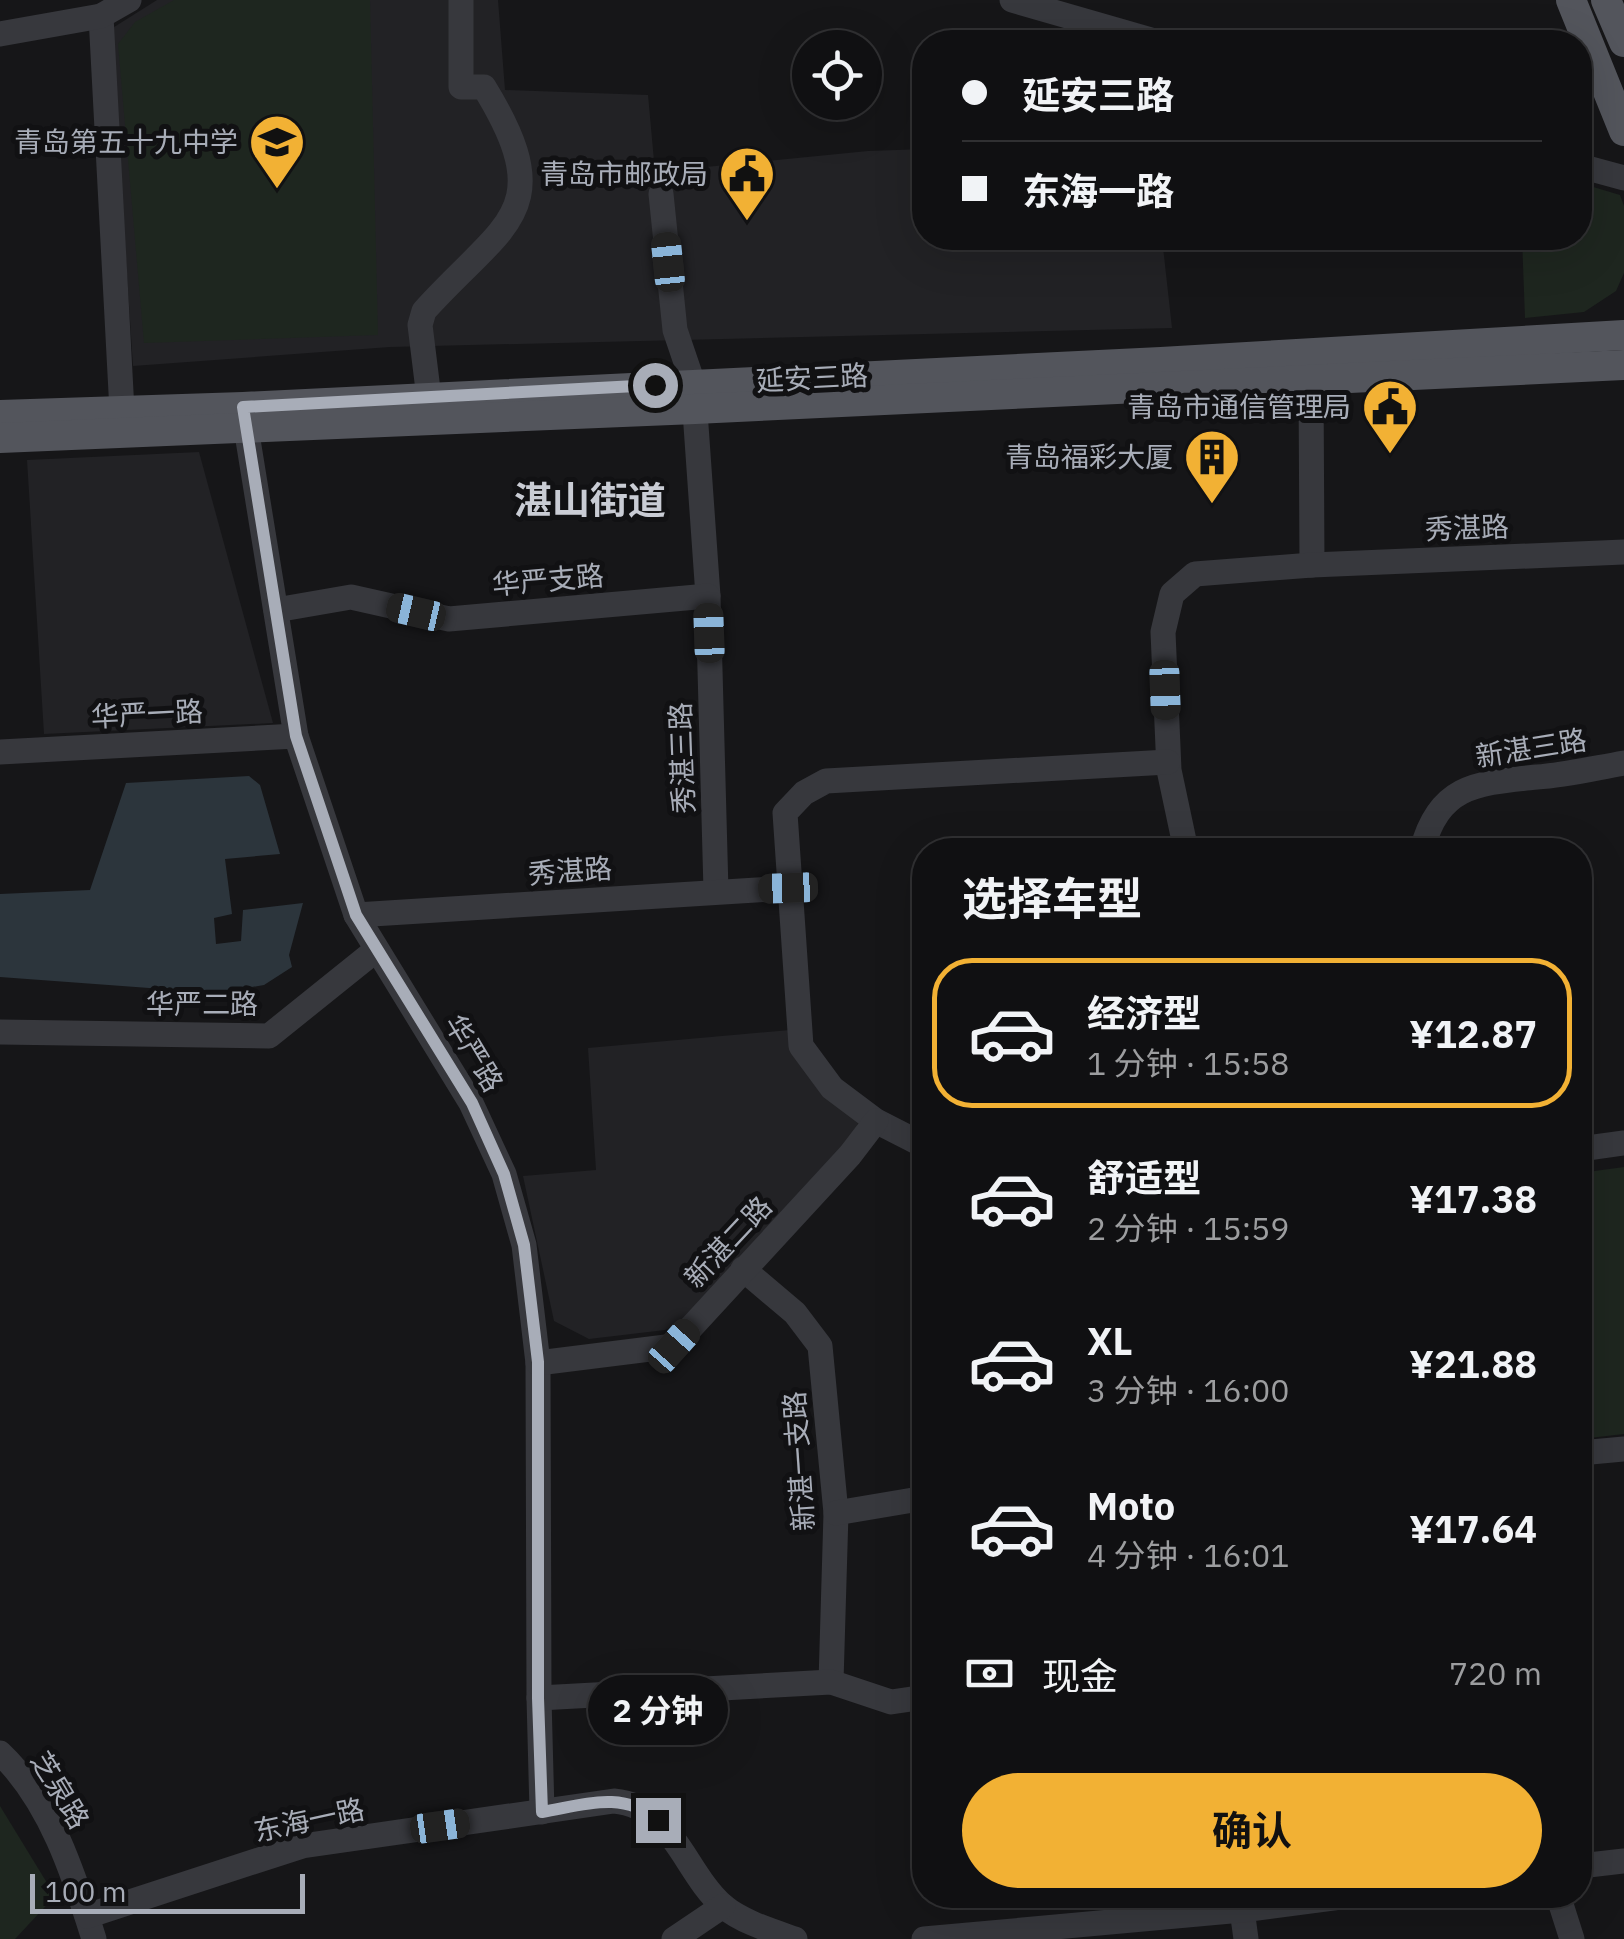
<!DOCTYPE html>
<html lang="zh">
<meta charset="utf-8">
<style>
:root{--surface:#101012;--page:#19191b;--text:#f1f3f6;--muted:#9c9d9f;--line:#303032;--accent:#f2b134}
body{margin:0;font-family:"IBM Plex Sans","Noto Sans SC",sans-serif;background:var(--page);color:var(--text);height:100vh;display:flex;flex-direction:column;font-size:38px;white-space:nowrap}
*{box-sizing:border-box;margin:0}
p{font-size:32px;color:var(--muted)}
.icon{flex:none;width:55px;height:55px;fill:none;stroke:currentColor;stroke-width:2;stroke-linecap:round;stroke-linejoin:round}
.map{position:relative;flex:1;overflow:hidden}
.details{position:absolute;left:912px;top:838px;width:680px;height:1070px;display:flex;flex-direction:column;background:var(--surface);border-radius:40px;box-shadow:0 10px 40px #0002,0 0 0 2px var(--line)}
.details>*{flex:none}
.hud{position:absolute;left:912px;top:30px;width:680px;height:220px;border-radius:40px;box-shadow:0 10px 40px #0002,0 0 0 2px var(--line);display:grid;align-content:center;height:220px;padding:0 50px;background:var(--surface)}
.tools{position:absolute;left:792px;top:30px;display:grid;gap:20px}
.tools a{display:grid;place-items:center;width:90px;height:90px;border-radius:50%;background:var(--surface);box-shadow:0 10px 40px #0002,0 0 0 2px var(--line);font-size:50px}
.scale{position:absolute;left:30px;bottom:25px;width:275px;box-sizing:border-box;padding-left:10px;border:5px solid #a8adb8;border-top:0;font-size:28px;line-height:35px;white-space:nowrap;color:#a8adb8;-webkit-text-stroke:8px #111113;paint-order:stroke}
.end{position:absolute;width:45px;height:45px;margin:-22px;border:12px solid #a8adb8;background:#111;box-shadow:0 0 0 5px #111}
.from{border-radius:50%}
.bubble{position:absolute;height:70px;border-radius:35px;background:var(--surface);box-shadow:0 10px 40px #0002,0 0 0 2px var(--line);font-size:32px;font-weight:700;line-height:70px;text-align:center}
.car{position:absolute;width:30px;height:60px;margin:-30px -15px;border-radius:12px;box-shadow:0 0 8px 2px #0007;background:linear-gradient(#222 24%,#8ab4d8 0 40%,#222 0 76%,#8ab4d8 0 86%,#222 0)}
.hud b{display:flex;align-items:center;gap:35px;height:95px;font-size:38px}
.hud b+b{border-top:2px solid var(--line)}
.hud i{width:25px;height:25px;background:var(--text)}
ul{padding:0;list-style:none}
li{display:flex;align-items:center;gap:30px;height:150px;margin:0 20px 15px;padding:0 30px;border:5px solid transparent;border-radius:40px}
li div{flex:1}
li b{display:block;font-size:38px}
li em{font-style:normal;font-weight:700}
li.active{border-color:var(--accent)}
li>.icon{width:90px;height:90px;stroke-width:1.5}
h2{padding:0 50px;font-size:45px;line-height:120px}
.pay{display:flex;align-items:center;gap:25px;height:110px;padding:0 50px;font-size:38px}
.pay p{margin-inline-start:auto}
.primary-button{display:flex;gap:20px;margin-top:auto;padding:20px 50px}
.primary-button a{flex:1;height:115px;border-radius:60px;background:var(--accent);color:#111;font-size:40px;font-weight:700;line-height:115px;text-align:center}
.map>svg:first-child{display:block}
</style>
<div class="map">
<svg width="1624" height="1939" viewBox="0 0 1624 1939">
<rect width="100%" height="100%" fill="#161618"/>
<g fill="#222225">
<path d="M 157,0 L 498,0 L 505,90 L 648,95 L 655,172 L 868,151 L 925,149 L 925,238 L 1162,238 L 1172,328 L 390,347 L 133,366 L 111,29 Z"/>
<path d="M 199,452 L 273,723 L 44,734 L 27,460 Z"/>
<path d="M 790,1030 L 859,1121 L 850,1145 L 681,1323 L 665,1330 L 589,1339 L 554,1321 L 523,1176 L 596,1170 L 588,1048 Z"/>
</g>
<g fill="#1e261f">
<path d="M 174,0 L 370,0 L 378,335 L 144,343 L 118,44 L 135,22 Z"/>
<path d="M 1580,183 L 1620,195 L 1624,206 L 1624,273 L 1616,291 L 1584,312 L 1525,318 L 1522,238 L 1580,238 Z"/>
<path d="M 1624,1167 L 1624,1434 L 1580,1439 L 1580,1173 Z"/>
<path d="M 0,1806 L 55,1896 L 15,1939 L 0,1939 Z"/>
</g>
<path fill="#2c353c" d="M 249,776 L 260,785 L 280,854 L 225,859 L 232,914 L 214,918 L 216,944 L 241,941 L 243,910 L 303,903 L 289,955 L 292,967 L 264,985 L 217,993 L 0,977 L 0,894 L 90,890 L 126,783 Z"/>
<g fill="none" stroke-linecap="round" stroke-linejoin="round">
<g stroke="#37383d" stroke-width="25">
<path d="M 1012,0 L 1158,42"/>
<path d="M 101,16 L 122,411"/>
<path d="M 0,34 L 101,16 L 129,0"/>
<path d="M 1580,166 L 1624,178"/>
<path d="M 661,194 L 675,330 L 693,383 L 708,596 L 716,891"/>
<path d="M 1311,382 L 1312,565"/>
<path d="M 429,398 L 420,325 L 424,311 C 503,223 561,212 484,87 L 461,87 L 461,0"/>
<path d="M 243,409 L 296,736 L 356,915 L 471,1103 L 504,1174 L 524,1245 L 538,1363 L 539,1698 L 542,1812"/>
<path d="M 276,610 L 351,597 L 449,619 L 708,596"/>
<path d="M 0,752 L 296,736"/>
<path d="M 1186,850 L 1169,770 L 1163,632 L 1172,594 L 1195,574 L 1312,565 L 1624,552"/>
<path d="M 1422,850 C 1439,784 1478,783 1537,777 C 1566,775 1595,768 1624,763"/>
<path d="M 356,915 L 788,888"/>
<path d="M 0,1032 L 269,1036 L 376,950"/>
<path d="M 925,1146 L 876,1121 L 832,1088 L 801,1046 L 785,813 L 804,793 L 826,781 L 1168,762"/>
<path d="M 1580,1149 L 1624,1143"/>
<path d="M 743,1269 L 795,1313 L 820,1346 L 836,1513 L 831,1682"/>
<path d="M 538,1363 L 674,1346 L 850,1155 L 876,1121"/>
<path d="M 1580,1453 L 1624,1449"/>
<path d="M 836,1513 L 925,1498"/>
<path d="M 539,1698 L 831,1682 L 891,1702 L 925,1697"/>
<path d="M 0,1753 C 50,1800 74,1875 94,1939"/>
<path d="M 1580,1866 L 1624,1861"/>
<path d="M 1240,1895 L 1246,1939"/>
<path d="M 1558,1895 L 1572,1939"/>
<path d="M 87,1916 L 302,1846 L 614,1801 C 673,1806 684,1872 723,1906 C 742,1922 772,1931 795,1939"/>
<path d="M 674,1939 L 723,1906"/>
<path d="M 924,1939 L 1242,1910 L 1356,1895"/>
</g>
<g stroke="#53555c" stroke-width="30">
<path d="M 1571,0 L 1624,131"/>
<path d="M 1606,0 L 1624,42"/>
<path d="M 0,415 L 243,407 L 1161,362 L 1624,335"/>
<path d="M 0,438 L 695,409 L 1624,365"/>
</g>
</g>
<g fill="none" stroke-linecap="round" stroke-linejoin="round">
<path stroke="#a8adb8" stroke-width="12" d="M 655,385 L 243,407 L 296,736 L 344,879 L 356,915 L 472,1103 L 504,1174 L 524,1245 L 538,1362 L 538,1698 L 542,1812 C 584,1805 622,1790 658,1820"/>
</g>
<defs>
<g id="school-pin" transform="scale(2.875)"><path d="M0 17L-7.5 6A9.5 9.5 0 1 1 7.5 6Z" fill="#f2b134" stroke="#111113"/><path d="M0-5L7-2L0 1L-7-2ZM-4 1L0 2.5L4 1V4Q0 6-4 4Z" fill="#111"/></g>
<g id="civic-pin" transform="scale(2.875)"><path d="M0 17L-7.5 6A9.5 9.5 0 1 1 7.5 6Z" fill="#f2b134" stroke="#111113"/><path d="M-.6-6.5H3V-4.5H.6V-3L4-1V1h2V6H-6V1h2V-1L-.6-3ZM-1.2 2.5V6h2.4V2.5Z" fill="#111"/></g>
<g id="building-pin" transform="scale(2.875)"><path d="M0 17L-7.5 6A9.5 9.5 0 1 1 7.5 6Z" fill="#f2b134" stroke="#111113"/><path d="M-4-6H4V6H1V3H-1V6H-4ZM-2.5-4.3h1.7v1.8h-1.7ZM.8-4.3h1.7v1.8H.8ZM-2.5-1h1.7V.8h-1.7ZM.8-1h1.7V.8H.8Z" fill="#111"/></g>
</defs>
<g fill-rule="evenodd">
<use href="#school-pin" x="277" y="142"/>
<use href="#civic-pin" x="747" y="174"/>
<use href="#civic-pin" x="1390" y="407"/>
<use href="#building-pin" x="1212" y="457"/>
</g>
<g text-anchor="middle" stroke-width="10" stroke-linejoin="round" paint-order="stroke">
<g font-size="28" fill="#a8adb8" stroke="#111113" text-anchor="end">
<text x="238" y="152">青岛第五十九中学</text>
<text x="708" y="184">青岛市邮政局</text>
<text x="1351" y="417">青岛市通信管理局</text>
<text x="1173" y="467">青岛福彩大厦</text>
</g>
<g font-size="28" fill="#a8adb8" stroke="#111113">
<text transform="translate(812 378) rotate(-3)" y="10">延安三路</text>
<text transform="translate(1467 528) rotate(-2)" y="10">秀湛路</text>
<text transform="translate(548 580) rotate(-5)" y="10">华严支路</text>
<text transform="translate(147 714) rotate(-3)" y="10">华严一路</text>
<text transform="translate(1531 748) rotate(-9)" y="10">新湛三路</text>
<text transform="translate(682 758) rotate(-92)" y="10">秀湛三路</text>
<text transform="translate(570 871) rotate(-4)" y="10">秀湛路</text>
<text x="202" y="1014">华严二路</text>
<text transform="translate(474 1053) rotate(59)" y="10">华严路</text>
<text transform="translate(728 1242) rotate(-47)" y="10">新湛二路</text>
<text transform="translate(799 1461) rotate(-94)" y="10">新湛一支路</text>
<text transform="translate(60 1790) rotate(59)" y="10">芝泉路</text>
<text transform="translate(309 1820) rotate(-12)" y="10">东海一路</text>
</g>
<g font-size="38" font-weight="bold" fill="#c9ccd4" stroke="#111113">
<text x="590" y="514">湛山街道</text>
</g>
</g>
</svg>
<div class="tools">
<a><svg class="icon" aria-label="locate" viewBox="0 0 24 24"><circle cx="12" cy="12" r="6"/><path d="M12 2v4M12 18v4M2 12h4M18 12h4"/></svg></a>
</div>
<div class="scale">100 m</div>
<i class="end from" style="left:655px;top:385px"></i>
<i class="end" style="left:658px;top:1820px"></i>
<div class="bubble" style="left:588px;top:1675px;width:140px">2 分钟</div>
<i class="car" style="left:668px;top:262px;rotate:354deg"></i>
<i class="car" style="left:416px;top:612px;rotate:283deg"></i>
<i class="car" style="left:709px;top:633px;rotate:358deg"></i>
<i class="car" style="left:1165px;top:690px;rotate:178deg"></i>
<i class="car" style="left:788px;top:888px;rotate:268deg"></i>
<i class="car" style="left:674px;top:1346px;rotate:42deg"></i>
<i class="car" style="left:440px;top:1826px;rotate:82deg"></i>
<div class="hud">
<b><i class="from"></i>延安三路</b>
<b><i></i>东海一路</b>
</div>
<section class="details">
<h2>选择车型</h2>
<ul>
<li class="active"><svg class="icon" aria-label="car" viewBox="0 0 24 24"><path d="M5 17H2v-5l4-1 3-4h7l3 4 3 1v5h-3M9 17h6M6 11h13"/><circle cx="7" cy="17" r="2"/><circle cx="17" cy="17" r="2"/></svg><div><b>经济型</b><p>1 分钟 · 15:58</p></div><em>¥12.87</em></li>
<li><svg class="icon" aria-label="car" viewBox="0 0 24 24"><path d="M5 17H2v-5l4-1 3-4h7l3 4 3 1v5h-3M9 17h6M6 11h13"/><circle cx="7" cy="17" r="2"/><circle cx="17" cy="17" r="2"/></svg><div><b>舒适型</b><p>2 分钟 · 15:59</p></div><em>¥17.38</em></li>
<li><svg class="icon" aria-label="car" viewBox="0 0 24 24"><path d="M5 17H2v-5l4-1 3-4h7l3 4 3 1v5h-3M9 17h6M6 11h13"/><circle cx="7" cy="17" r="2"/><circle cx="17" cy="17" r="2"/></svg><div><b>XL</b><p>3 分钟 · 16:00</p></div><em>¥21.88</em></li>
<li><svg class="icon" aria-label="car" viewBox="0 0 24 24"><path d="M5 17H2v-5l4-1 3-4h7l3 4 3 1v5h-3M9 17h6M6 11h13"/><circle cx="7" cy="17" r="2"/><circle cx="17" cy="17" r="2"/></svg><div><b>Moto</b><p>4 分钟 · 16:01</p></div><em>¥17.64</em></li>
</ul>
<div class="pay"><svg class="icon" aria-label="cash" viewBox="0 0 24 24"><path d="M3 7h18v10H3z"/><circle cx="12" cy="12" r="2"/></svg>现金<p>720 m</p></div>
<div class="primary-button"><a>确认</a></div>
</section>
</div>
